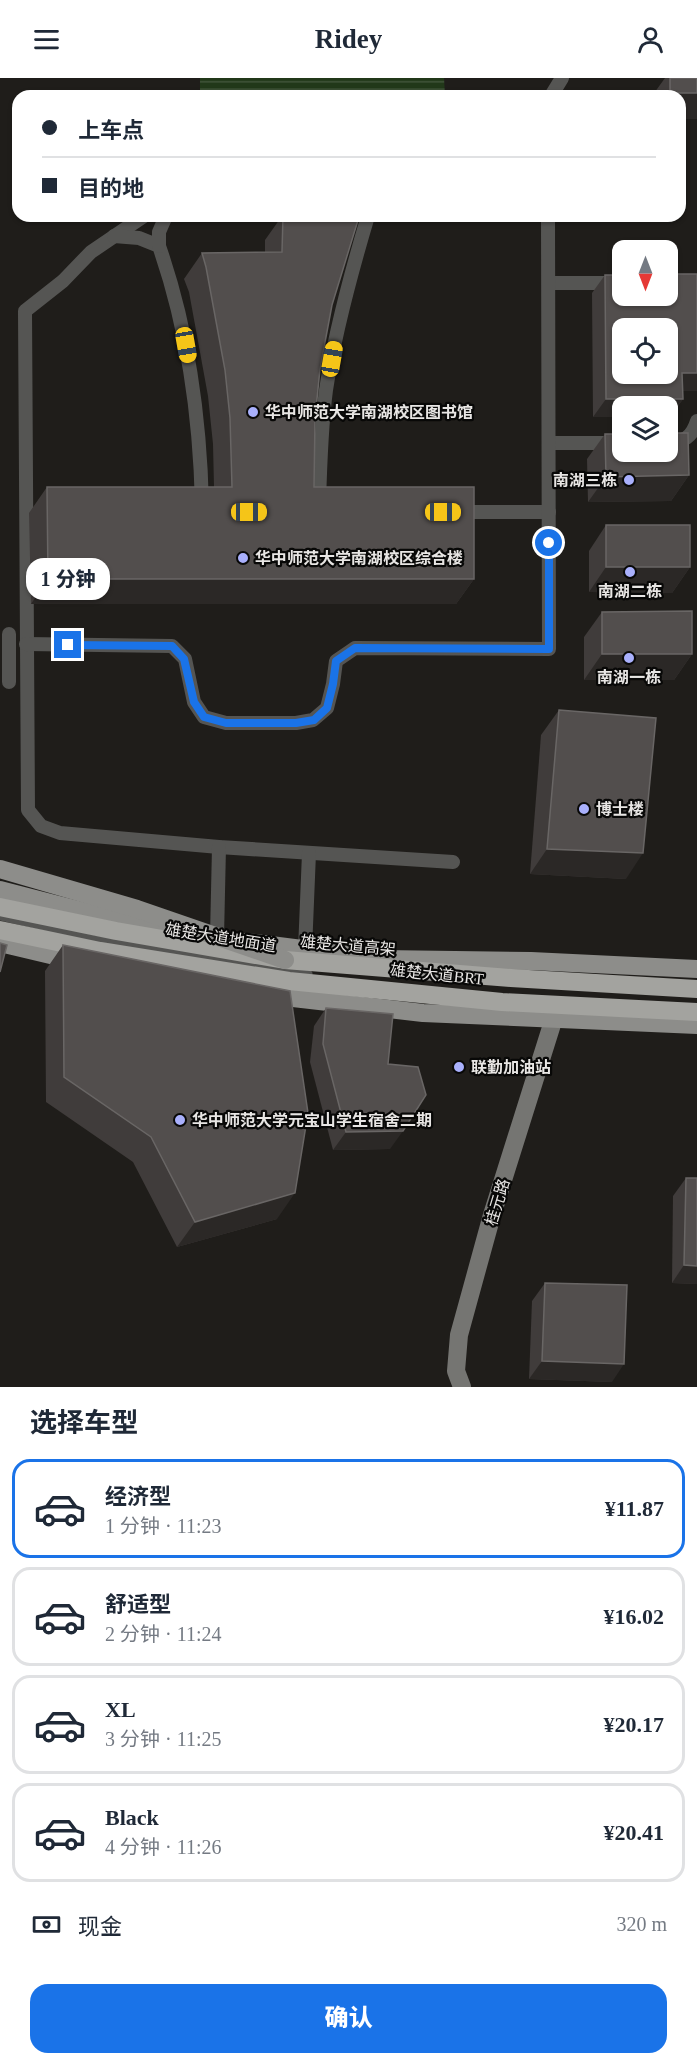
<!DOCTYPE html>
<html lang="zh">
<meta charset="utf-8">
<style>
:root{--surface:#fff;--page:#f2f2f3;--text:#1f2937;--muted:#747a83;--line:#e0e1e3;--accent:#1a73e8}
body{margin:0;font-family:"Times New Roman","Noto Sans SC",serif;background:var(--page);color:var(--text);height:100vh;display:flex;flex-direction:column;font-size:22px;white-space:nowrap}
*{box-sizing:border-box;margin:0}
p{font-size:20px;color:var(--muted)}
.icon{flex:none;width:33px;height:33px;fill:none;stroke:currentColor;stroke-width:2;stroke-linecap:round;stroke-linejoin:round}
.map{position:relative;height:1309px;overflow:hidden}
.panel{display:flex;flex-direction:column;background:var(--surface);flex:1}
.panel>*{flex:none}
.banner{position:absolute;left:12px;top:12px;width:674px;height:132px;border-radius:18px;box-shadow:0 2px 4px #0004;display:grid;align-content:center;height:132px;padding:0 30px;background:var(--surface)}
.needle{width:39px;rotate:180deg}
.tools{position:absolute;left:612px;top:162px;display:grid;gap:12px}
.tools a{display:grid;place-items:center;width:66px;height:66px;border-radius:12px;background:var(--surface);box-shadow:0 2px 4px #0004;font-size:30px}
.end{position:absolute;width:27px;height:27px;margin:-14px;border:8px solid #1a73e8;background:#fff;box-shadow:0 0 0 3px #fff}
.from{border-radius:50%}
.bubble{position:absolute;height:42px;border-radius:18px;background:var(--surface);box-shadow:0 2px 4px #0004;font-size:20px;font-weight:800;line-height:42px;text-align:center}
.car{position:absolute;width:18px;height:36px;margin:-18px -9px;border-radius:8px;box-shadow:0 0 4px 2px #0007;background:linear-gradient(#f5c518 24%,#345 0 40%,#f5c518 0 76%,#345 0 86%,#f5c518 0)}
.banner b{display:flex;align-items:center;gap:21px;height:57px;font-size:22px}
.banner b+b{border-top:2px solid var(--line)}
.banner i{width:15px;height:15px;background:var(--text)}
ul{padding:0;list-style:none}
li{display:flex;align-items:center;gap:18px;height:99px;margin:0 12px 9px;padding:0 18px;border:3px solid var(--line);border-radius:18px}
li div{flex:1}
li b{display:block;font-size:22px}
li em{font-style:normal;font-weight:800}
li.on{border-color:var(--accent)}
li>.icon{width:54px;height:54px;stroke-width:1.5}
h2{padding:0 30px;font-size:27px;line-height:72px}
.pay{display:flex;align-items:center;gap:15px;height:66px;padding:0 30px;font-size:22px}
.pay p{margin-inline-start:auto}
.action{display:flex;gap:12px;margin-top:auto;padding:12px 30px}
.action a{flex:1;height:69px;border-radius:18px;background:var(--accent);color:#fff;font-size:24px;font-weight:800;line-height:69px;text-align:center}
header{display:flex;justify-content:space-between;align-items:center;height:78px;padding:0 30px;background:var(--surface);font-size:27px;font-weight:800}
.map>svg:first-child{display:block}
</style>
<header><svg class="icon" aria-label="menu" viewBox="0 0 24 24"><path d="M4 6h16M4 12h16M4 18h16"/></svg>Ridey<svg class="icon" aria-label="person" viewBox="0 0 24 24"><circle cx="12" cy="8" r="4"/><path d="M4 21q1-7 8-7t8 7"/></svg></header>
<div class="map">
<svg width="697" height="1309" viewBox="0 0 697 1309">
<defs>
<pattern id="water-rules" width="6" height="5" patternUnits="userSpaceOnUse" patternTransform="scale(1.5)"><rect width="6" height="5" fill="#213819"/><path d="M0 2.5h6" fill="none" stroke="#41553a"/></pattern>
</defs>
<rect width="100%" height="100%" fill="#1f1d1a"/>
<path fill="url(#water-rules)" d="M 200,0 L 444,0 L 445,18 L 200,18 Z"/>
<g fill="none" stroke-linecap="round" stroke-linejoin="round">
<path stroke="#555553" stroke-width="7" d="M 0,839 L 95,861 L 309,896"/>
<g stroke="#555553" stroke-width="14">
<path d="M 551,18 L 562,0"/>
<path d="M 144,138 L 91,174 L 63,203 L 25,233 L 28,732 L 41,748 L 60,755 L 219,769 L 453,784"/>
<path d="M 114,158 L 139,160 L 159,168 C 188,251 200,339 202,427"/>
<path d="M 159,168 L 159,154 L 166,138"/>
<path d="M 549,205 L 622,205"/>
<path d="M 549,365 L 622,365"/>
<path d="M 668,365 C 684,364 692,359 697,343"/>
<path d="M 319,426 C 320,388 321,350 326,312 C 335,253 351,195 368,138"/>
<path d="M 455,434 L 549,434"/>
<path d="M 9,556 L 9,604"/>
<path d="M 26,566 L 172,568 L 185,581 L 194,624 L 204,639 L 226,645 L 296,645 L 313,642 L 327,630 L 333,606 L 336,583 L 355,570 L 549,571 L 548,138"/>
<path d="M 217,859 L 219,769"/>
<path d="M 305,872 L 309,775"/>
</g>
<path stroke="#757572" stroke-width="18" d="M 462,1309 L 456,1293 L 459,1257 L 492,1137 L 554,940"/>
<g stroke="#8d8d8a" stroke-width="18">
<path d="M 0,812 L 101,838 L 184,853"/>
<path d="M 247,864 L 381,881 L 531,883 L 697,891"/>
<path d="M 0,865 L 80,884"/>
<path d="M 267,917 L 423,935 L 697,947"/>
</g>
<g stroke="#a3a39f" stroke-width="18">
<path d="M 0,829 L 116,853 L 285,882 L 511,900 L 697,911"/>
<path d="M 0,852 L 100,873 L 289,903 L 502,924 L 697,934"/>
</g>
<path stroke="#8d8d8a" stroke-width="18" d="M 0,791 L 137,831 L 285,882"/>
</g>
<g fill="#403c3b">
<path d="M 665,0 L 697,0 L 697,41 L 680,41 L 680,18 L 652,18 Z"/>
<path d="M 282,138 L 333,138 L 332,227 L 320,291 L 315,341 L 314,409 L 474,501 L 456,526 L 31,526 L 29,435 L 47,409 L 214,409 L 213,366 L 208,318 L 189,214 L 184,201 L 202,175 L 265,174 L 265,162 Z"/>
<path d="M 605,197 L 683,313 L 683,321 L 670,339 L 668,339 L 668,328 L 622,328 L 622,339 L 593,339 L 592,215 Z"/>
<path d="M 605,356 L 689,397 L 671,423 L 588,424 L 587,381 Z"/>
<path d="M 606,447 L 690,489 L 672,515 L 589,514 L 589,473 Z"/>
<path d="M 602,534 L 692,576 L 674,602 L 584,602 L 584,559 Z"/>
<path d="M 559,632 L 626,801 L 530,796 L 541,657 Z"/>
<path d="M 63,867 L 277,1141 L 177,1169 L 133,1084 L 46,1024 L 45,893 Z"/>
<path d="M 326,930 L 388,986 L 390,1071 L 333,1072 L 310,984 L 314,948 Z"/>
<path d="M 686,1100 L 697,1206 L 672,1205 L 673,1118 Z"/>
<path d="M 545,1205 L 612,1304 L 529,1301 L 532,1223 Z"/>
</g>
<g fill="#2b2826">
<path d="M 670,15 L 697,15 L 697,41 L 680,41 L 680,18 L 668,18 Z"/>
<path d="M 682,295 L 697,295 L 697,313 L 670,313 Z"/>
<path d="M 606,321 L 683,321 L 670,339 L 668,339 L 668,328 L 622,328 L 622,339 L 593,339 Z"/>
<path d="M 689,397 L 671,423 L 588,424 L 606,399 Z"/>
<path d="M 606,489 L 690,489 L 672,515 L 589,514 Z"/>
<path d="M 48,501 L 474,501 L 456,526 L 31,526 Z"/>
<path d="M 602,576 L 692,576 L 674,602 L 584,602 Z"/>
<path d="M 547,771 L 643,775 L 626,801 L 530,796 Z"/>
<path d="M 403,1053 L 390,1071 L 333,1072 L 346,1054 Z"/>
<path d="M 295,1115 L 277,1141 L 177,1169 L 195,1144 Z"/>
<path d="M 684,1187 L 697,1188 L 697,1206 L 672,1205 Z"/>
<path d="M 542,1283 L 624,1286 L 612,1304 L 529,1301 Z"/>
</g>
<g fill="#524e4d" stroke="#696665" stroke-width="1.5" fill-rule="evenodd">
<rect x="670" y="0" width="27" height="15"/>
<path d="M 283,138 L 359,139 L 332,227 L 320,291 L 315,341 L 314,409 L 474,409 L 474,501 L 48,501 L 47,409 L 232,409 L 230,340 L 225,292 L 206,189 L 202,175 L 282,174 Z"/>
<path d="M 668,196 L 697,196 L 697,295 L 682,295 L 683,321 L 606,321 L 605,197 L 622,197 L 622,218 L 668,218 ZM 622,250 L 668,250 L 668,296 L 622,296 Z"/>
<path d="M 668,355 L 688,355 L 689,397 L 606,399 L 605,356 L 622,356 L 622,374 L 668,374 Z"/>
<rect x="606" y="447" width="84" height="42"/>
<path d="M 692,533 L 692,576 L 602,576 L 602,534 Z"/>
<path d="M 559,632 L 656,640 L 643,775 L 547,771 Z"/>
<path d="M 0,865 L 7,867 L 0,894 Z"/>
<path d="M 63,867 L 290,913 L 308,1035 L 295,1115 L 195,1144 L 151,1059 L 64,999 Z"/>
<path d="M 326,930 L 393,936 L 388,986 L 418,989 L 426,1017 L 403,1053 L 346,1054 L 323,966 Z"/>
<path d="M 686,1100 L 697,1100 L 697,1188 L 684,1187 Z"/>
<path d="M 545,1205 L 627,1207 L 624,1286 L 542,1283 Z"/>
</g>
<g fill="none" stroke-linecap="round" stroke-linejoin="round">
<path stroke="#1a73e8" stroke-width="8" d="M 68,567 L 172,568 L 184,581 L 194,624 L 204,639 L 226,645 L 296,645 L 314,642 L 327,630 L 333,606 L 336,583 L 355,570 L 549,571 L 549,465"/>
</g>
<g fill="#a9b0fc" stroke="#080807" stroke-width="2">
<circle cx="253" cy="334" r="6"/>
<circle cx="629" cy="402" r="6"/>
<circle cx="243" cy="480" r="6"/>
<circle cx="630" cy="494" r="6"/>
<circle cx="629" cy="580" r="6"/>
<circle cx="584" cy="731" r="6"/>
<circle cx="459" cy="989" r="6"/>
<circle cx="180" cy="1042" r="6"/>
</g>
<g text-anchor="middle" stroke-width="4.5" stroke-linejoin="round" paint-order="stroke">
<g font-size="16" font-weight="bold" fill="#e8e6e4" stroke="#080807" text-anchor="start">
<text x="265" y="340">华中师范大学南湖校区图书馆</text>
<text x="617" y="408" text-anchor="end">南湖三栋</text>
<text x="255" y="486">华中师范大学南湖校区综合楼</text>
<text x="630" y="519" text-anchor="middle">南湖二栋</text>
<text x="629" y="605" text-anchor="middle">南湖一栋</text>
<text x="596" y="737">博士楼</text>
<text x="471" y="995">联勤加油站</text>
<text x="192" y="1048">华中师范大学元宝山学生宿舍二期</text>
</g>
<g font-size="16" fill="#e8e6e4" stroke="#080807">
<text transform="translate(221 859) rotate(9)" y="6">雄楚大道地面道</text>
<text transform="translate(348 867) rotate(5)" y="6">雄楚大道高架</text>
<text transform="translate(437 896) rotate(6)" y="6">雄楚大道BRT</text>
<text transform="translate(497 1124) rotate(-73)" y="6">桂元路</text>
</g>
</g>
</svg>
<div class="tools">
<a><svg class="needle" viewBox="-14 -14 28 28"><path d="M0-13l5 13h-10z" fill="#e53935"/><path d="M0 13l5-13h-10z" fill="#747a83"/></svg></a>
<a><svg class="icon" aria-label="locate" viewBox="0 0 24 24"><circle cx="12" cy="12" r="6"/><path d="M12 2v4M12 18v4M2 12h4M18 12h4"/></svg></a>
<a><svg class="icon" aria-label="layers" viewBox="0 0 24 24"><path d="M12 4l9 5-9 5-9-5zM3 14l9 5 9-5"/></svg></a>
</div>
<i class="end from" style="left:549px;top:465px"></i>
<i class="end" style="left:68px;top:567px"></i>
<div class="bubble" style="left:26px;top:480px;width:84px">1 分钟</div>
<i class="car" style="left:186px;top:267px;rotate:170deg"></i>
<i class="car" style="left:332px;top:281px;rotate:10deg"></i>
<i class="car" style="left:249px;top:434px;rotate:90deg"></i>
<i class="car" style="left:443px;top:434px;rotate:90deg"></i>
<div class="banner">
<b><i class="from"></i>上车点</b>
<b><i></i>目的地</b>
</div>
</div>
<section class="panel">
<h2>选择车型</h2>
<ul>
<li class="on"><svg class="icon" aria-label="car" viewBox="0 0 24 24"><path d="M5 17H2v-5l4-1 3-4h7l3 4 3 1v5h-3M9 17h6M6 11h13"/><circle cx="7" cy="17" r="2"/><circle cx="17" cy="17" r="2"/></svg><div><b>经济型</b><p>1 分钟 · 11:23</p></div><em>¥11.87</em></li>
<li><svg class="icon" aria-label="car" viewBox="0 0 24 24"><path d="M5 17H2v-5l4-1 3-4h7l3 4 3 1v5h-3M9 17h6M6 11h13"/><circle cx="7" cy="17" r="2"/><circle cx="17" cy="17" r="2"/></svg><div><b>舒适型</b><p>2 分钟 · 11:24</p></div><em>¥16.02</em></li>
<li><svg class="icon" aria-label="car" viewBox="0 0 24 24"><path d="M5 17H2v-5l4-1 3-4h7l3 4 3 1v5h-3M9 17h6M6 11h13"/><circle cx="7" cy="17" r="2"/><circle cx="17" cy="17" r="2"/></svg><div><b>XL</b><p>3 分钟 · 11:25</p></div><em>¥20.17</em></li>
<li><svg class="icon" aria-label="car" viewBox="0 0 24 24"><path d="M5 17H2v-5l4-1 3-4h7l3 4 3 1v5h-3M9 17h6M6 11h13"/><circle cx="7" cy="17" r="2"/><circle cx="17" cy="17" r="2"/></svg><div><b>Black</b><p>4 分钟 · 11:26</p></div><em>¥20.41</em></li>
</ul>
<div class="pay"><svg class="icon" aria-label="cash" viewBox="0 0 24 24"><path d="M3 7h18v10H3z"/><circle cx="12" cy="12" r="2"/></svg>现金<p>320 m</p></div>
<div class="action"><a>确认</a></div>
</section>
